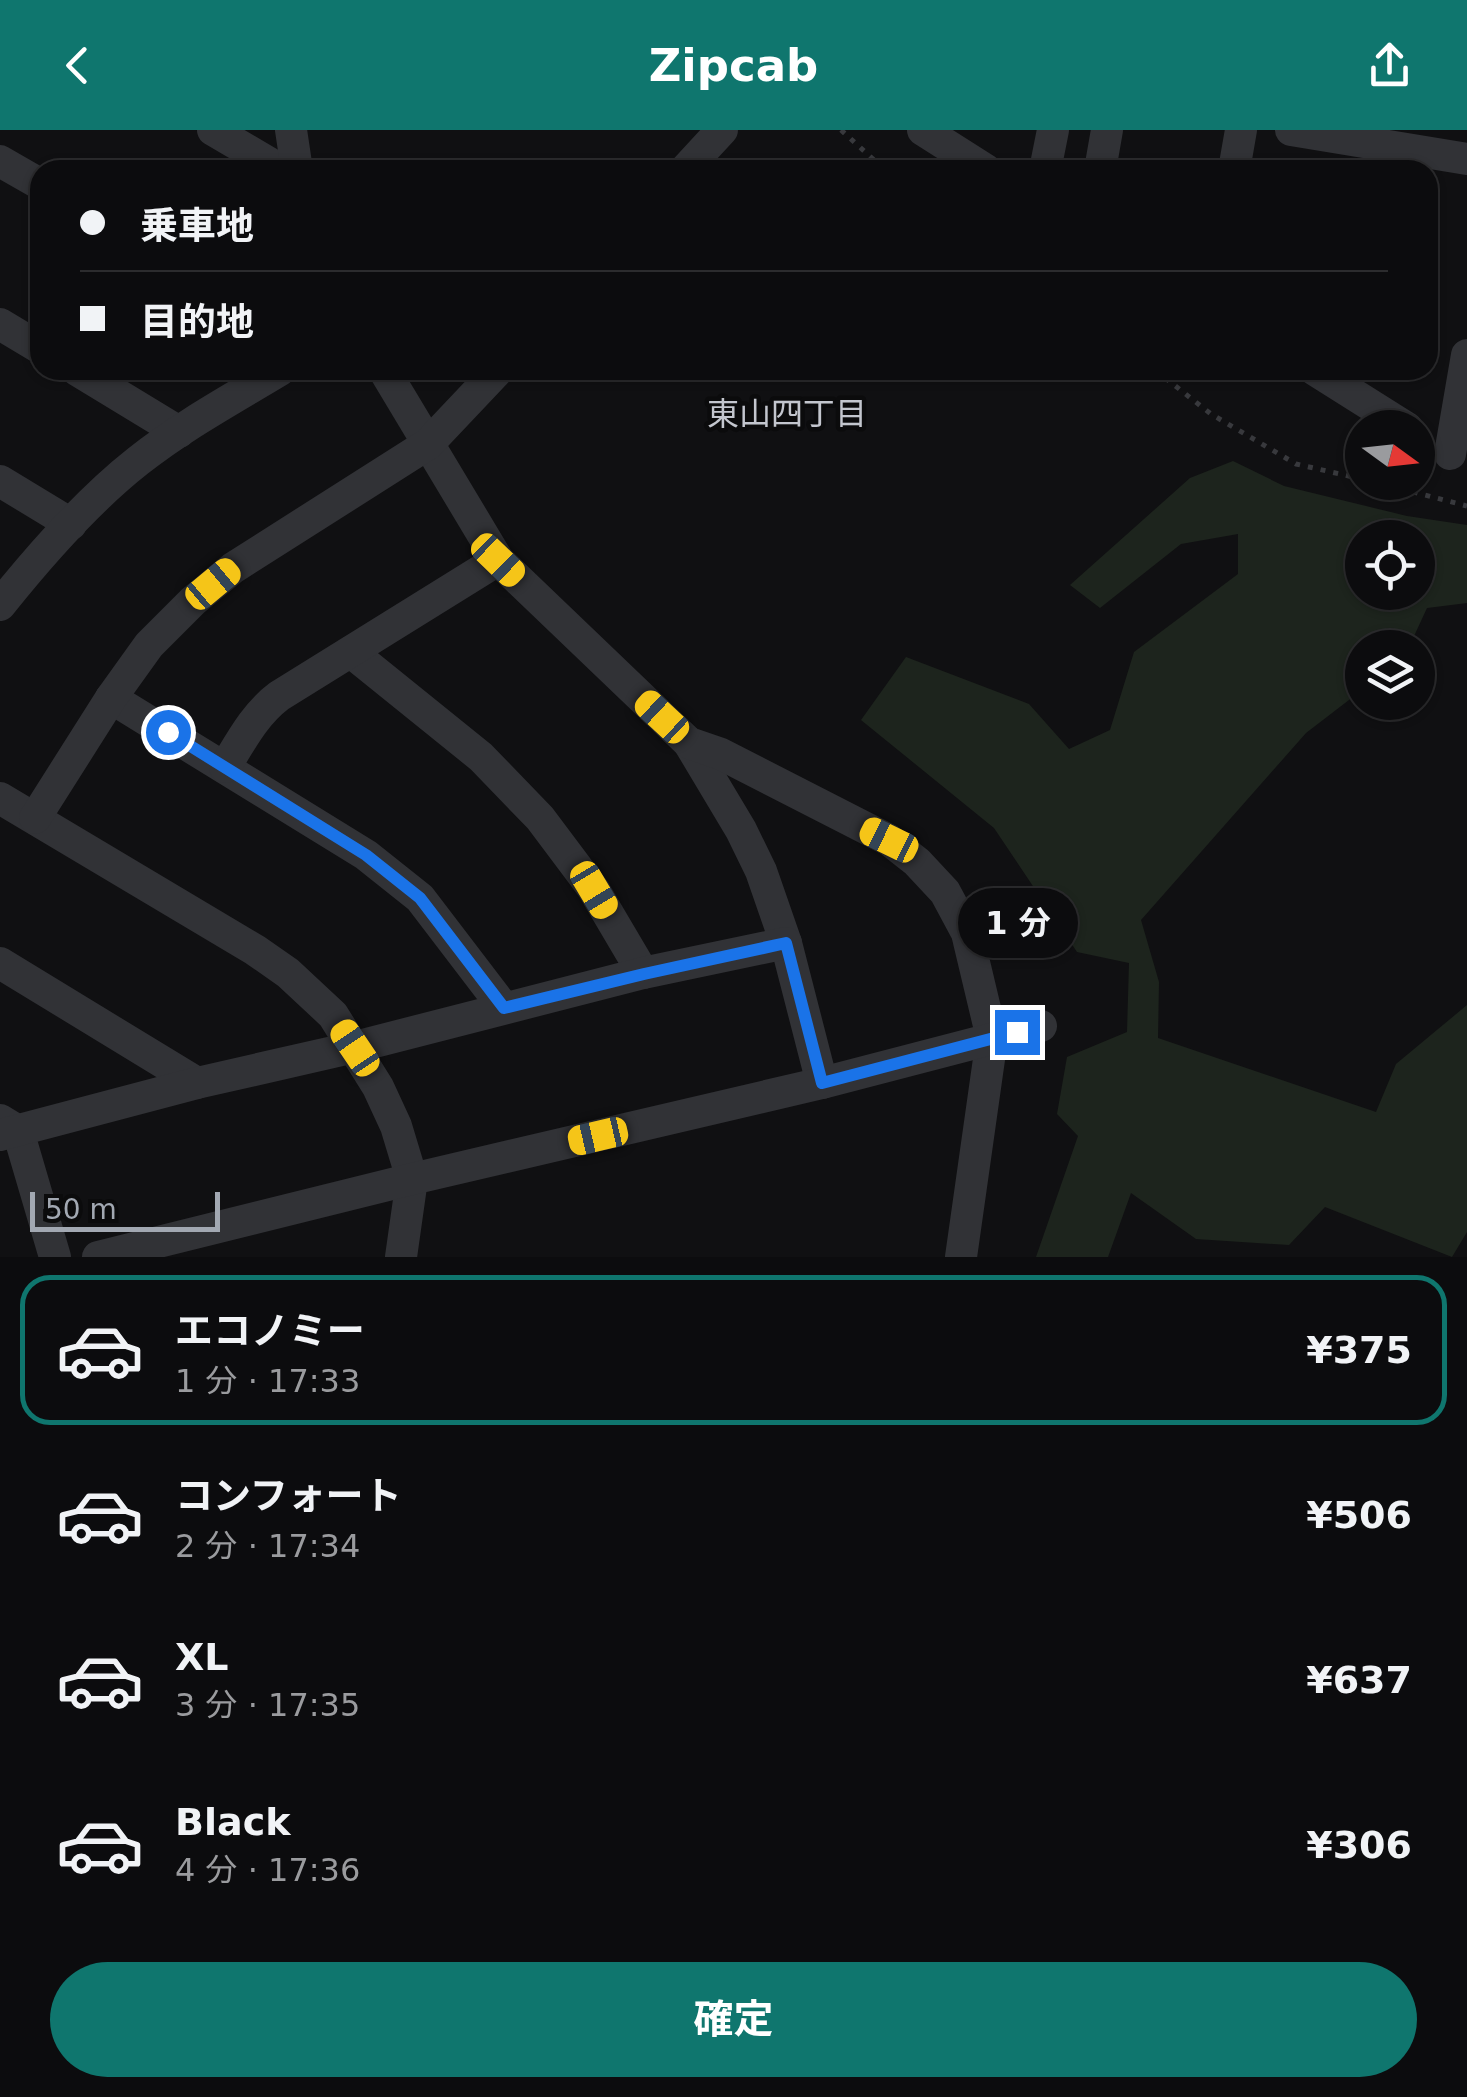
<!DOCTYPE html>
<html lang="ja">
<meta charset="utf-8">
<style>
:root{--surface:#0c0c0e;--page:#151517;--text:#f1f3f6;--muted:#9a9b9e;--line:#2c2c2e;--accent:#0f766e}
body{margin:0;font-family:"DejaVu Sans","Noto Sans JP",sans-serif;background:var(--page);color:var(--text);height:100vh;display:flex;flex-direction:column;font-size:38px;white-space:nowrap}
*{box-sizing:border-box;margin:0}
p{font-size:32px;color:var(--muted)}
.icon{flex:none;width:55px;height:55px;fill:none;stroke:currentColor;stroke-width:2;stroke-linecap:round;stroke-linejoin:round}
.map{position:relative;height:1127px;overflow:hidden}
.side{display:flex;flex-direction:column;background:var(--surface);flex:1}
.side>*{flex:none}
.guide{position:absolute;left:30px;top:30px;width:1408px;height:220px;border-radius:30px;box-shadow:0 2px 8px #0004,0 0 0 2px var(--line);display:grid;align-content:center;height:220px;padding:0 50px;background:var(--surface)}
.needle{width:65px;rotate:105deg}
.buttons{position:absolute;left:1345px;top:280px;display:grid;gap:20px}
.buttons a{display:grid;place-items:center;width:90px;height:90px;border-radius:50%;background:var(--surface);box-shadow:0 2px 8px #0004,0 0 0 2px var(--line);font-size:50px}
.scale{position:absolute;left:30px;bottom:25px;width:190px;box-sizing:border-box;padding-left:10px;border:5px solid #a2a8b2;border-top:0;font-size:28px;line-height:35px;white-space:nowrap;color:#a2a8b2;-webkit-text-stroke:8px #0b0b0c;paint-order:stroke}
.end{position:absolute;width:45px;height:45px;margin:-22px;border:12px solid #1a73e8;background:#fff;box-shadow:0 0 0 5px #fff}
.from{border-radius:50%}
.bubble{position:absolute;height:70px;border-radius:35px;background:var(--surface);box-shadow:0 2px 8px #0004,0 0 0 2px var(--line);font-size:32px;font-weight:700;line-height:70px;text-align:center}
.car{position:absolute;width:30px;height:60px;margin:-30px -15px;border-radius:12px;box-shadow:0 0 8px 2px #0007;background:linear-gradient(#f5c518 24%,#345 0 40%,#f5c518 0 76%,#345 0 86%,#f5c518 0)}
.guide b{display:flex;align-items:center;gap:35px;height:95px;font-size:38px}
.guide b+b{border-top:2px solid var(--line)}
.guide i{width:25px;height:25px;background:var(--text)}
ul{padding:18px 0 0;list-style:none}
li{display:flex;align-items:center;gap:30px;height:150px;margin:0 20px 15px;padding:0 30px;border:5px solid transparent;border-radius:30px}
li div{flex:1}
li b{display:block;font-size:38px}
li em{font-style:normal;font-weight:700}
li.selected{border-color:var(--accent)}
li>.icon{width:90px;height:90px;stroke-width:1.5}
.action{display:flex;gap:20px;margin-top:auto;padding:20px 50px}
.action a{flex:1;height:115px;border-radius:60px;background:var(--accent);color:#fff;font-size:40px;font-weight:700;line-height:115px;text-align:center}
header{display:flex;justify-content:space-between;align-items:center;height:130px;padding:0 50px;background:var(--accent);color:#fff;font-size:45px;font-weight:700}
.map>svg:first-child{display:block}
</style>
<header><svg class="icon" aria-label="back" viewBox="0 0 24 24"><path d="M15 5l-7 7 7 7"/></svg>Zipcab<svg class="icon" aria-label="share" viewBox="0 0 24 24"><path d="M12 15V3M7 8l5-5 5 5M5 13v7h14v-7"/></svg></header>
<div class="map">
<svg width="1467" height="1127" viewBox="0 0 1467 1127">
<rect width="100%" height="100%" fill="#101012"/>
<path fill="#1d241d" fill-rule="evenodd" d="M 1233,331 L 1284,356 L 1407,386 L 1467,395 L 1467,473 L 1427,478 L 1409,517 L 1362,518 L 1362,560 L 1306,603 L 1141,790 L 1159,852 L 1158,908 L 1376,982 L 1396,934 L 1467,875 L 1467,1102 L 1452,1127 L 1325,1077 L 1289,1115 L 1196,1109 L 1131,1063 L 1108,1127 L 1036,1127 L 1078,1006 L 1057,984 L 1067,927 L 1127,902 L 1129,833 L 1077,822 L 994,698 L 861,590 L 906,527 L 1029,574 L 1069,619 L 1110,600 L 1134,522 L 1238,444 L 1238,404 L 1181,414 L 1100,478 L 1070,455 L 1190,348 ZM 1362,408 L 1418,408 L 1418,462 L 1362,462 Z"/>
<g fill="none" stroke-linecap="round" stroke-linejoin="round">
<g stroke="#38393d" stroke-width="5" stroke-dasharray="5 8" stroke-linecap="butt">
<path d="M 841,0 L 885,40"/>
<path d="M 1155,240 L 1211,284 L 1296,334 L 1362,349"/>
<path d="M 1375,352 L 1467,376"/>
</g>
<g stroke="#313236" stroke-width="32">
<path d="M 213,0 L 281,40"/>
<path d="M 291,0 L 297,40"/>
<path d="M 923,0 L 986,40"/>
<path d="M 1291,0 L 1467,29"/>
<path d="M 0,31 L 40,54"/>
<path d="M 685,40 L 722,0"/>
<path d="M 1045,40 L 1053,0"/>
<path d="M 1100,40 L 1107,0"/>
<path d="M 1234,40 L 1241,0"/>
<path d="M 0,194 L 40,218"/>
<path d="M 77,240 L 179,302"/>
<path d="M 384,240 L 498,430 L 689,613 L 741,700 L 761,741 L 786,813 L 822,953"/>
<path d="M 1315,240 L 1407,298"/>
<path d="M 1450,324 L 1467,225"/>
<path d="M 0,351 L 71,394"/>
<path d="M 0,475 C 40,425 87,371 138,331 C 182,296 232,269 280,240"/>
<path d="M 351,522 L 481,627 L 540,688 L 594,760 L 643,843"/>
<path d="M 111,568 L 366,725 L 420,768 L 504,878"/>
<path d="M 689,613 L 721,624 L 889,710 L 917,732 L 945,762 L 967,803 L 992,908 L 961,1127"/>
<path d="M 225,637 C 241,611 255,584 279,566 L 498,430"/>
<path d="M 0,668 L 255,820 L 288,843 L 333,885 L 378,957 L 396,996 L 412,1049 L 401,1127"/>
<path d="M 35,688 L 111,568 L 149,515 L 193,471 L 233,438 L 428,314 L 498,240"/>
<path d="M 0,833 L 197,953"/>
<path d="M 0,990 L 18,1001 L 55,1127"/>
<path d="M 0,1005 L 197,953 L 355,917 L 643,843 L 786,813"/>
<path d="M 98,1127 L 412,1049 L 822,953 L 1041,896"/>
</g>
</g>
<g fill="none" stroke-linecap="round" stroke-linejoin="round">
<path stroke="#1a73e8" stroke-width="12" d="M 168,602 L 366,725 L 420,768 L 504,878 L 644,844 L 786,813 L 822,953 L 1017,902"/>
</g>
<g text-anchor="middle" stroke-width="9" stroke-linejoin="round" paint-order="stroke">
<g font-size="32" fill="#c3c6ce" stroke="#0b0b0c">
<text x="787" y="295">東山四丁目</text>
</g>
</g>
</svg>
<div class="buttons">
<a><svg class="needle" viewBox="-14 -14 28 28"><path d="M0-13l5 13h-10z" fill="#e53935"/><path d="M0 13l5-13h-10z" fill="#9a9b9e"/></svg></a>
<a><svg class="icon" aria-label="locate" viewBox="0 0 24 24"><circle cx="12" cy="12" r="6"/><path d="M12 2v4M12 18v4M2 12h4M18 12h4"/></svg></a>
<a><svg class="icon" aria-label="layers" viewBox="0 0 24 24"><path d="M12 4l9 5-9 5-9-5zM3 14l9 5 9-5"/></svg></a>
</div>
<div class="scale">50 m</div>
<i class="end from" style="left:168px;top:602px"></i>
<i class="end" style="left:1017px;top:902px"></i>
<div class="bubble" style="left:958px;top:758px;width:120px">1 分</div>
<i class="car" style="left:498px;top:430px;rotate:134deg"></i>
<i class="car" style="left:213px;top:454px;rotate:50deg"></i>
<i class="car" style="left:662px;top:587px;rotate:313deg"></i>
<i class="car" style="left:889px;top:710px;rotate:296deg"></i>
<i class="car" style="left:594px;top:760px;rotate:149deg"></i>
<i class="car" style="left:355px;top:918px;rotate:326deg"></i>
<i class="car" style="left:598px;top:1006px;rotate:257deg"></i>
<div class="guide">
<b><i class="from"></i>乗車地</b>
<b><i></i>目的地</b>
</div>
</div>
<section class="side">
<ul>
<li class="selected"><svg class="icon" aria-label="car" viewBox="0 0 24 24"><path d="M5 17H2v-5l4-1 3-4h7l3 4 3 1v5h-3M9 17h6M6 11h13"/><circle cx="7" cy="17" r="2"/><circle cx="17" cy="17" r="2"/></svg><div><b>エコノミー</b><p>1 分 · 17:33</p></div><em>¥375</em></li>
<li><svg class="icon" aria-label="car" viewBox="0 0 24 24"><path d="M5 17H2v-5l4-1 3-4h7l3 4 3 1v5h-3M9 17h6M6 11h13"/><circle cx="7" cy="17" r="2"/><circle cx="17" cy="17" r="2"/></svg><div><b>コンフォート</b><p>2 分 · 17:34</p></div><em>¥506</em></li>
<li><svg class="icon" aria-label="car" viewBox="0 0 24 24"><path d="M5 17H2v-5l4-1 3-4h7l3 4 3 1v5h-3M9 17h6M6 11h13"/><circle cx="7" cy="17" r="2"/><circle cx="17" cy="17" r="2"/></svg><div><b>XL</b><p>3 分 · 17:35</p></div><em>¥637</em></li>
<li><svg class="icon" aria-label="car" viewBox="0 0 24 24"><path d="M5 17H2v-5l4-1 3-4h7l3 4 3 1v5h-3M9 17h6M6 11h13"/><circle cx="7" cy="17" r="2"/><circle cx="17" cy="17" r="2"/></svg><div><b>Black</b><p>4 分 · 17:36</p></div><em>¥306</em></li>
</ul>
<div class="action"><a>確定</a></div>
</section>
